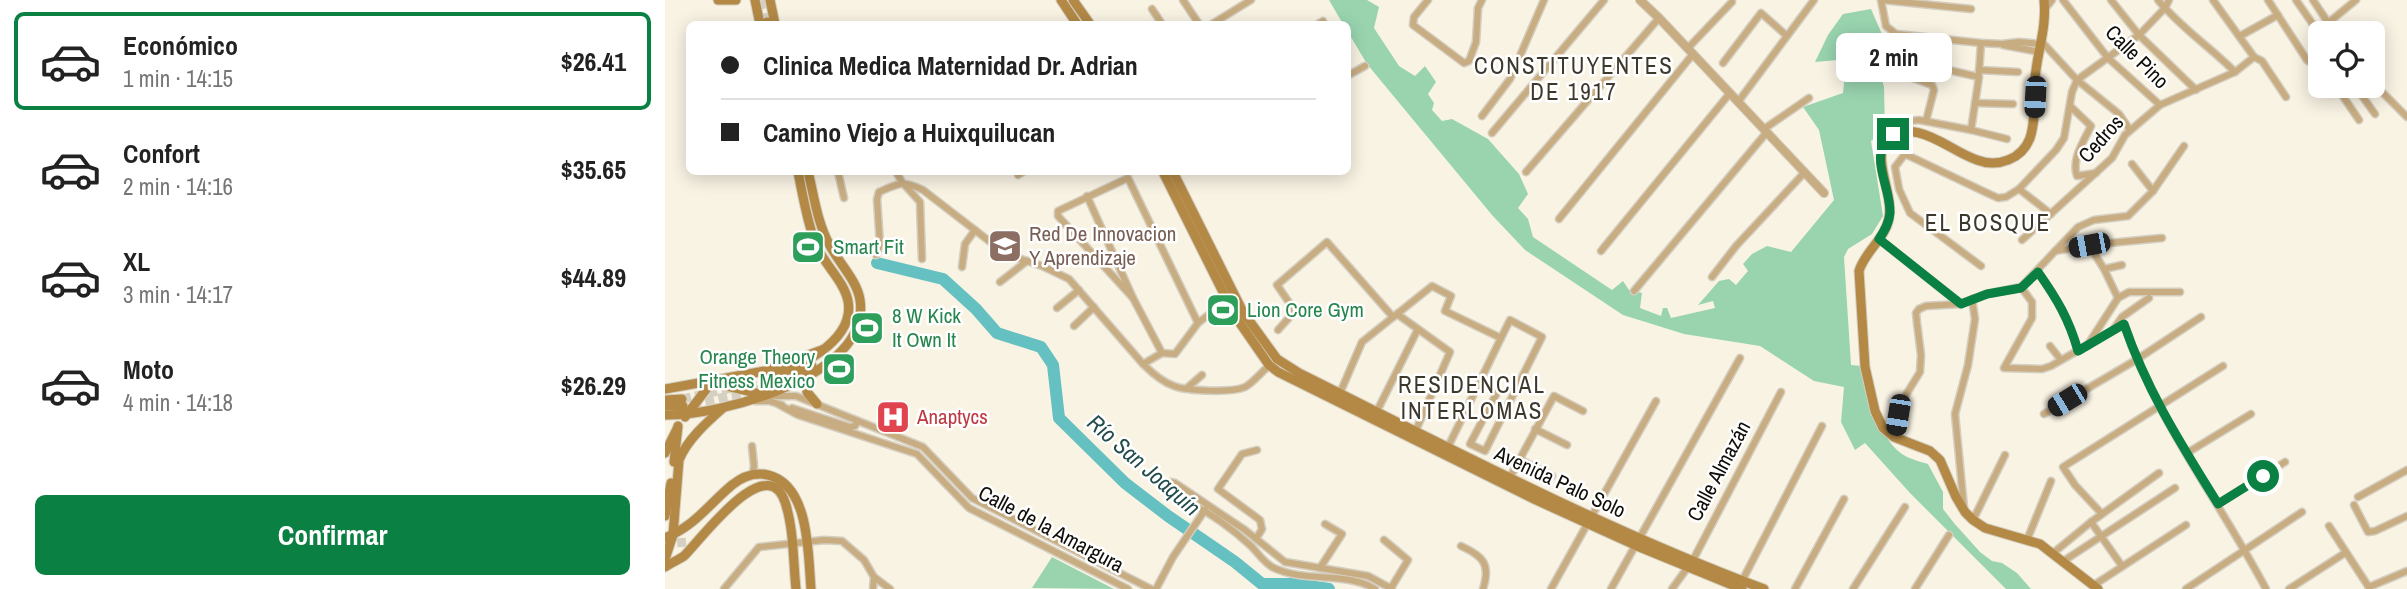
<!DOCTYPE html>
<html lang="es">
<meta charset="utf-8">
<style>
:root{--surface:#fff;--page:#f6f6f6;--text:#222;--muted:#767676;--line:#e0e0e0;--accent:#0b8043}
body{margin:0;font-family:"Archivo Narrow",sans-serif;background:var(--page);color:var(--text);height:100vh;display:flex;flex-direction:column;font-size:26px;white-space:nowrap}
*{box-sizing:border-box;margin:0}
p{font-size:23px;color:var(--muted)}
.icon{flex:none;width:38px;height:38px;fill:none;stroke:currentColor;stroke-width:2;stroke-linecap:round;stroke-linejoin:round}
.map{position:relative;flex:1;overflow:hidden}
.panel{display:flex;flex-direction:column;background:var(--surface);width:665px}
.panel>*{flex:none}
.guide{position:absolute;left:21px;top:21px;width:665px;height:154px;border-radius:10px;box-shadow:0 4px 18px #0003;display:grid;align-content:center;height:154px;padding:0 35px;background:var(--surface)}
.tools{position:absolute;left:1643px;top:21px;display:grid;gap:14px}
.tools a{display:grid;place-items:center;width:77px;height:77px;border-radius:10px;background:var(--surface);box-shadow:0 4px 18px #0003;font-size:35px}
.end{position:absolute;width:32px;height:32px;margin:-16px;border:9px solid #0b8043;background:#fff;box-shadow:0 0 0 4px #fff}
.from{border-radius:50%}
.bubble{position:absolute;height:49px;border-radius:10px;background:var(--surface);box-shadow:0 4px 18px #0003;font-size:23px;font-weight:800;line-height:49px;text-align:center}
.car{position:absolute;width:21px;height:42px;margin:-21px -10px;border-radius:9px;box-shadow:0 0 5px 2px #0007;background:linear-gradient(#222 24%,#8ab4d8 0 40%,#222 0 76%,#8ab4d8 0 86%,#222 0)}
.guide b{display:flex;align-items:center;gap:24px;height:66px;font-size:26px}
.guide b+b{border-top:2px solid var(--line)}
.guide i{width:18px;height:18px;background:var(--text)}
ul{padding:12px 0 0;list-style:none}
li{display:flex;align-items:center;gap:21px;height:98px;margin:0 14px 10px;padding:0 21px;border:4px solid transparent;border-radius:10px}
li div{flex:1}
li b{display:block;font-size:26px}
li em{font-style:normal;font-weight:800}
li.on{border-color:var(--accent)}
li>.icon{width:63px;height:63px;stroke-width:1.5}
.cta{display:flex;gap:14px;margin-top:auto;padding:14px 35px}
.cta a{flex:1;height:80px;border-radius:10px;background:var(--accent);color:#fff;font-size:28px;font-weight:800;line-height:80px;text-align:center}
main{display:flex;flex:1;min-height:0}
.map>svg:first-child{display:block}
</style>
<main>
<section class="panel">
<ul>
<li class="on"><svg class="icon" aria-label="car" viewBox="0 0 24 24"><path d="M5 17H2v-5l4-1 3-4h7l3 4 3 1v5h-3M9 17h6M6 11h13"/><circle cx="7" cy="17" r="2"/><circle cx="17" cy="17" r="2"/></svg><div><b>Económico</b><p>1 min · 14:15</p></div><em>$26.41</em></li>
<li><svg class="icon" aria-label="car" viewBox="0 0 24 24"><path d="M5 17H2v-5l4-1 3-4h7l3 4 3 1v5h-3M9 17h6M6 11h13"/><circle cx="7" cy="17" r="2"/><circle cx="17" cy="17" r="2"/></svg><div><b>Confort</b><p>2 min · 14:16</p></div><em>$35.65</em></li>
<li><svg class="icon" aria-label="car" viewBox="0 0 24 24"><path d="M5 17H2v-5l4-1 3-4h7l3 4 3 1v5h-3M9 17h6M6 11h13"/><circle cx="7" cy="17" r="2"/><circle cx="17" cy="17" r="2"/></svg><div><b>XL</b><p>3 min · 14:17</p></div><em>$44.89</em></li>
<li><svg class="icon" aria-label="car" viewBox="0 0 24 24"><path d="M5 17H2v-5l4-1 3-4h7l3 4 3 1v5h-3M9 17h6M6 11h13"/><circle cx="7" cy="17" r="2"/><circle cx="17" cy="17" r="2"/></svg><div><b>Moto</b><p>4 min · 14:18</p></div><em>$26.29</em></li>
</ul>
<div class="cta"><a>Confirmar</a></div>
</section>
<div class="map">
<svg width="1742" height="589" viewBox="0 0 1742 589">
<rect width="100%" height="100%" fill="#f9f3e4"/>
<g fill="#99d4af">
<path d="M 664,0 L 702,0 L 714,7 L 709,28 L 734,66 L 750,76 L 760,66 L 771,82 L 763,94 L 769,103 L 767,110 L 777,121 L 787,119 L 823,139 L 854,174 L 863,194 L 853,208 L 863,219 L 868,237 L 947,290 L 958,281 L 964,290 L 977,293 L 975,308 L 996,316 L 998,308 L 1002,308 L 1006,318 L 1050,308 L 1048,301 L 1033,305 L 1054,281 L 1064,279 L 1071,285 L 1083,271 L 1078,264 L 1087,254 L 1102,246 L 1126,252 L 1169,200 L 1154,130 L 1138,107 L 1178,93 L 1180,73 L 1173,60 L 1150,62 L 1163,35 L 1178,14 L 1206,9 L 1220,41 L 1223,58 L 1212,59 L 1212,77 L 1217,80 L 1219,87 L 1220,130 L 1206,141 L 1218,216 L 1207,234 L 1183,249 L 1179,257 L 1186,365 L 1197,366 C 1206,395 1212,441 1242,457 C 1249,460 1256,462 1263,464 L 1278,492 L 1278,509 L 1289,523 L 1315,552 L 1327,561 L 1337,563 L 1352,573 L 1366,589 L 1341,589 L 1245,493 L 1200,443 L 1190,450 L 1176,422 L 1179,387 L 1149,381 L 1095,346 L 1019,334 L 958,315 L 860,250 L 827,215 L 702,64 L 683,32 L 682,24 L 678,24 Z"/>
<path d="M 387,557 L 449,589 L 367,588 Z"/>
</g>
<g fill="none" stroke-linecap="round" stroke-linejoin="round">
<path stroke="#65c0c1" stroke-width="12" d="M 212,263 L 278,279 L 311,309 L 332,333 L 376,347 L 388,365 L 394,418 L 460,483 L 503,516 L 570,562 L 597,584 L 630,584 L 664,589"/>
<g stroke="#d6d0c3" stroke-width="9" stroke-dasharray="9 4.5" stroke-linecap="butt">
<path d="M 97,0 L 102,22"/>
<path d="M 17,399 L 99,381"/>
<path d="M 27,404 L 102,388"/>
<path d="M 1,536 L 10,543 L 24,542"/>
</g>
<g stroke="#d4cec1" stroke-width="9">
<g id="minor">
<path d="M 518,0 L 534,24"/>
<path d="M 763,0 L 749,17 L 748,25 L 799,63 L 804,61 L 811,42 L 813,8 L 817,0"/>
<path d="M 1216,0 L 1221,26 L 1231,34 L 1316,43 L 1337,44 L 1354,42 L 1376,44"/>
<path d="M 1217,0 L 1306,9"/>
<path d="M 1398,0 L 1443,58 L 1495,105"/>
<path d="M 1446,0 L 1474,35 L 1531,90"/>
<path d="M 1493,0 C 1515,27 1545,47 1570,72"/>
<path d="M 1548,0 L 1589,57 L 1597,61 L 1621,97"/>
<path d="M 1603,0 L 1642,60 L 1656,70"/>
<path d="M 1631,0 L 1656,36"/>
<path d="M 1648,0 L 1670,33"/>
<path d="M 487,9 L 497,24"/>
<path d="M 1380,9 L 1387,0"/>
<path d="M 1663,23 L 1691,0"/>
<path d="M 547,24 L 586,0"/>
<path d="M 653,24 L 658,21"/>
<path d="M 1575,36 L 1613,15"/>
<path d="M 1377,42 L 1412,80 L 1454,114 L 1465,130"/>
<path d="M 1338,45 L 1375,52"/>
<path d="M 1023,48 L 1067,2"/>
<path d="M 1058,63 L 1096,13 L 1122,36"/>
<path d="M 1314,70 L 1353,72"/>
<path d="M 1231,72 L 1267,85 L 1269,90 L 1261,121"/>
<path d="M 1314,73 L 1316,43"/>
<path d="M 682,76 L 700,66"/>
<path d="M 1708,83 L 1742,117"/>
<path d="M 1671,86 L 1694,120"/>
<path d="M 1690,86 L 1710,114"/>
<path d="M 1073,102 L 1149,0"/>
<path d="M 1310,103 L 1348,104"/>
<path d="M 1405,106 L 1426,126 C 1419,141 1406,159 1412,176 L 1431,173"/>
<path d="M 817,116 L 845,79 L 879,0"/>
<path d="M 1099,129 L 1144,98"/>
<path d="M 1306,130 L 1342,139"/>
<path d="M 827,133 L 939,0"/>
<path d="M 1229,134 L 1235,122 L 1254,120 L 1306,130 L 1314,77 L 1270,67 L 1265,60 L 1266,38"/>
<path d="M 1467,164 L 1488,191"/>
<path d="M 173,172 L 179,198"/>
<path d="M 231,172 L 237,182 L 255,202 L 257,259"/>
<path d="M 861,172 L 994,18"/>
<path d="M 353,175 L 358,172"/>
<path d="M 1354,189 L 1386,214"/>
<path d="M 422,196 L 468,298 L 497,353"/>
<path d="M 894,219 L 1028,54"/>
<path d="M 1214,239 L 1294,303"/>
<path d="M 1357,240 L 1447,158 L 1460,135 L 1495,105 L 1570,72 L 1589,57"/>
<path d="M 1424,245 L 1439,269 L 1453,298"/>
<path d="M 936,251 L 1065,93"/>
<path d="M 1390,251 L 1424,245 L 1497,238"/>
<path d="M 211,255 L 215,245 L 212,199 L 214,192 C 235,183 237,180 258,190 L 341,254 L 377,266 L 404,279 L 478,364 C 486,372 497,382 509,386 C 522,391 567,393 580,387 C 589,382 597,371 605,365"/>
<path d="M 1316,266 L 1245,213 L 1234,189 L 1230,167 L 1240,154 L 1320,192 L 1333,198 L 1341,197 L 1354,189 L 1391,150 L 1399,138 L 1407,92 L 1412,80 L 1474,35 L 1500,8 L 1504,0"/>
<path d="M 297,267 L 300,244 L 310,230"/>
<path d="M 1439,269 L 1457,265"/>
<path d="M 1373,272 C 1391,298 1405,320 1413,351"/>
<path d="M 1047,277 L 1071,246 L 1140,172"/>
<path d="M 335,282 L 362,261"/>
<path d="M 1356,287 L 1367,302 L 1367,318 L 1339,368 L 1377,369 L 1386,366 L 1459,324 C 1491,420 1554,500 1601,589"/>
<path d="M 969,291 L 1102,132"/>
<path d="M 468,298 L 393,216 L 393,211 L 463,178 L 533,323"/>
<path d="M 392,308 L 414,290"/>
<path d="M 732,314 L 785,352 L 751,430"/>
<path d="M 409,326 L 429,307"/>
<path d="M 613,330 L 630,311 L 612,285 L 662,242 L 728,317"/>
<path d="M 1448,330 L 1457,317 L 1484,298"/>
<path d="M 1385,346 L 1396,360"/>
<path d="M 1422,346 L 1453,298 L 1464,292 L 1515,292"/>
<path d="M 478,364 L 497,353 L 510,354 L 533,323 L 565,298"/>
<path d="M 522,388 L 537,375"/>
<path d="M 675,393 L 697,342 L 767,286 L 786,296 L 780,311 L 836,338 L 845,320 L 877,337 L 820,451 L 805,444 L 833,391"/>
<path d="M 104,396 L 131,396 L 258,447 L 307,498 L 486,589"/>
<path d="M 90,401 L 104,401 L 117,405"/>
<path d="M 113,404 L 133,415 L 252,454 L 304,508 L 463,589"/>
<path d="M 127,408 L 185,427 L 190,426 L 193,421"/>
<path d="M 712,411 L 753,329"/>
<path d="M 1379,414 L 1471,360 L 1536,317"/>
<path d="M 870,429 L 902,445"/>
<path d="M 1229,437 L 1233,415 L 1239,398 L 1255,372 L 1256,355 L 1252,323 L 1251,313 L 1254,309 L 1261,306 L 1295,304 L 1322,294 L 1356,287 L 1413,227 L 1429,220 L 1463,216 L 1488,191 L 1519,146"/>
<path d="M 87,446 L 89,466 L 88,474"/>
<path d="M 783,447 L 836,338"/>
<path d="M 1522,453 L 1586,414"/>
<path d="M 854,459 L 887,476"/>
<path d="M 844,479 L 889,396 L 918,411"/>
<path d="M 1693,497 L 1742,470"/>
<path d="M 1553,504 L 1620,462"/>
<path d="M 1689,505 L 1703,532 L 1710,531 L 1742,516"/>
<path d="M 1299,508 L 1290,414 L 1303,365 L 1310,319 L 1307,299"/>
<path d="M 1437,514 L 1410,485 L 1398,467 L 1558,366"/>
<path d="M 1308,520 L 1340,455"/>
<path d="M 1426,522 L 1457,566"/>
<path d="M 1664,526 L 1705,589"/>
<path d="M 591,539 L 597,529 L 595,520 L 553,489 L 577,454 L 592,450"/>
<path d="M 719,540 L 743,560 L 726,588"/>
<path d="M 1362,540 L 1386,481"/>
<path d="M 796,546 C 818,556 826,564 818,589"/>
<path d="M 1387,554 L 1426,522 L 1494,473"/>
<path d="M 1397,562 L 1510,488"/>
<path d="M 655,568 L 677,534 L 660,524"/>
<path d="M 1076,583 L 1157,426"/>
<path d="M 1429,585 L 1521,525"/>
<path d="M 1704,587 L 1742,571"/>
<path d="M 59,589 L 94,547 L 159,540 L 177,541 L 199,560 L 209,577 L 225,589"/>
<path d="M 208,589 L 209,577"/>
<path d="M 491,589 L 508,557 L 540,510"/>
<path d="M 710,589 C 681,571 641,583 609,568 C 600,564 593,553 586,546 C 562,524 533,504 503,494 L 502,486 L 505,482 L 510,483 L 580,530 L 620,562 L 703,576 L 727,589"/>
<path d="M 886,589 L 991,401"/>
<path d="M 946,589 L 1075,358"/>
<path d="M 1007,589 L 1028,560 L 1116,392"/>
<path d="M 1130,589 L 1179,499"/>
<path d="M 1188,589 L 1240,507"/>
<path d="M 1250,589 L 1284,535"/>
<path d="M 1521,589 L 1637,512"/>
<path d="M 1624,589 L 1680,553"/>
</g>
</g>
<g stroke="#d4cec1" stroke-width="10">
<path id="tertiary" d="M 975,0 L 994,18 L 1159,193"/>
</g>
<g stroke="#d4cec1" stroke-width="11">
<g id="secondary">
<path d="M 53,0 L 71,0"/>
<path d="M 90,0 L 95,24"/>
<path d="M 105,0 L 110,24"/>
<path d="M 396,0 L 412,24"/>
<path d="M 408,0 L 425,24"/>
<path d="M 1379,0 C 1382,28 1372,52 1370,79 C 1369,98 1371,120 1365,138 C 1357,159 1333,168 1312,160 C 1282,150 1252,116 1219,140 C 1210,168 1228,191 1224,218 C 1221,238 1200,251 1194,271 L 1200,367 L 1210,411 L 1218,428 L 1229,437 L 1265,451 L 1275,460 L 1291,497 L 1300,512 L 1308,520 L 1320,528 L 1375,544 L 1433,589"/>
<path d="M 102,22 L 102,24"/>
<path d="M 498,172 L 570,316 L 604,365 L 613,372 L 871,500 L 972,546 L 1077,589"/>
<path d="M 508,172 L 578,312 L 612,359 L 634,373 C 787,449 938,529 1099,589"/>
<path d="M 141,376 L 142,392 L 152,404"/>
<path d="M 99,381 C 128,369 191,343 183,301 C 179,281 159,264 151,245 C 142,222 138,196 133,172"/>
<path d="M 49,383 L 100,395"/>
<path d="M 102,388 L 147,366"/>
<path d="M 0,389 L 100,371 L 157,350"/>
<path d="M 0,400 L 17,399"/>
<path d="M 0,406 L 18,406"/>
<path d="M 0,415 C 55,416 207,376 195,300 C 192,280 173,262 164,244 C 152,222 149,195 143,172"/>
<path d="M 20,417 L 46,383"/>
<path d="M 0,453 L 12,429"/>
<path d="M 9,462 L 13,426"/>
<path d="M 0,516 L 6,483"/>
<path d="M 0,538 C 31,525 43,505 67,485 C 77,477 90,472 103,475 C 145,485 143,555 146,589"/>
<path d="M 0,559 L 8,535 L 14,460 C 22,440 41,423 58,408"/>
<path d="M 0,567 C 6,563 13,560 19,556 C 34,542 102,448 120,502 C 129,529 128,561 131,589"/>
</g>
</g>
<use href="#minor" stroke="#c9ad82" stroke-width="6"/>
<use href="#tertiary" stroke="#c9ad82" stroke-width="8"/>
<use href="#secondary" stroke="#b38945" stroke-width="9"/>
</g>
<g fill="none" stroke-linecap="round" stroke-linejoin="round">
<path stroke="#0b8043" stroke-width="9" d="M 1228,134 C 1201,154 1226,186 1225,213 C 1224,223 1220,230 1214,239 L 1296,304 L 1322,294 L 1356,288 L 1373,272 C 1392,299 1404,319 1413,351 L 1459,324 C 1482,391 1516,444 1553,504 L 1598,476"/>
</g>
<defs>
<g id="university-square" transform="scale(1.75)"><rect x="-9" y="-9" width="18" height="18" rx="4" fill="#8d6e63" stroke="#fff"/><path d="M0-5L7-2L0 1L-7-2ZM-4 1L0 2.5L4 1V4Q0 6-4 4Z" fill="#fff"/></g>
<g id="stadium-square" transform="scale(1.75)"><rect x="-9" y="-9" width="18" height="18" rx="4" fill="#2e9e5b" stroke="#fff"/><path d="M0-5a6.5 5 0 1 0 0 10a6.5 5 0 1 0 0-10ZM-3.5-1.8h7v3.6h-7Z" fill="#fff"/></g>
<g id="hospital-square" transform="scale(1.75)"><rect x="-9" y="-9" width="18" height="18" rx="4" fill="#e0444e" stroke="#fff"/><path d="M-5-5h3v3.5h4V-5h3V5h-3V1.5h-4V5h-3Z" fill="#fff"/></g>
</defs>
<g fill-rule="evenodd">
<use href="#university-square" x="340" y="246"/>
<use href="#stadium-square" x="143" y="247"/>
<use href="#stadium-square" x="558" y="310"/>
<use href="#stadium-square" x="202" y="328"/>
<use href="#stadium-square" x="174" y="369"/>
<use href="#hospital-square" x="228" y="417"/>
</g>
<g text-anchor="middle" stroke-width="5" stroke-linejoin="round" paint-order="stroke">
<g font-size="21" fill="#0f0d08" stroke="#fff">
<text transform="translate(1472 57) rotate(45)" y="7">Calle Pino</text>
<text transform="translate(1436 139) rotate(-48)" y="7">Cedros</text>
<text transform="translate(1054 471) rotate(-62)" y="7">Calle Almazán</text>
<text transform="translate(895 482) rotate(25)" y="7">Avenida Palo Solo</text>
<text transform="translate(386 529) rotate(28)" y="7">Calle de la Amargura</text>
</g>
<g font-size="21" fill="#785e54" stroke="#fff" text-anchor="start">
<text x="364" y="241">Red De Innovacion<tspan x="364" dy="24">Y Aprendizaje</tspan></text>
</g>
<g font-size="21" fill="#27864d" stroke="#fff" text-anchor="start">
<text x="168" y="254">Smart Fit</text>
<text x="582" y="317">Lion Core Gym</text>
<text x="227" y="323">8 W Kick<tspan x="227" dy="24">It Own It</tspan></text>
<text x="150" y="364" text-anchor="end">Orange Theory<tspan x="150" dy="24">Fitness Mexico</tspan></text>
</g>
<g font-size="21" fill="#be3a42" stroke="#fff" text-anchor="start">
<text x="252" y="424">Anaptycs</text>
</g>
<g font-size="23" letter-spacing="2" fill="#3d382c" stroke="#fff">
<text x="909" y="74">CONSTITUYENTES<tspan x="909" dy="26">DE 1917</tspan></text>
<text x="1323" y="231">EL BOSQUE</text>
<text x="807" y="393">RESIDENCIAL<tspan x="807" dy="26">INTERLOMAS</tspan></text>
</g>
<g font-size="23" font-style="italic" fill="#234d4d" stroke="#fff">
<text transform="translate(479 465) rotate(41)" y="8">Río San Joaquín</text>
</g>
</g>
</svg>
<div class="tools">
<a><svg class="icon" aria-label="locate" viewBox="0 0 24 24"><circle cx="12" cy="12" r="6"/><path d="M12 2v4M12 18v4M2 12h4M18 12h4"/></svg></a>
</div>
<i class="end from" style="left:1598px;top:476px"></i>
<i class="end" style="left:1228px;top:134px"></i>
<div class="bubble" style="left:1171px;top:33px;width:116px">2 min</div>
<i class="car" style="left:1370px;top:97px;rotate:183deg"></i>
<i class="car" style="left:1424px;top:245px;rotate:259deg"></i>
<i class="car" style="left:1402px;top:400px;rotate:239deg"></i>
<i class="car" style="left:1233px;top:415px;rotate:189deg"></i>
<div class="guide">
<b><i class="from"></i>Clinica Medica Maternidad Dr. Adrian</b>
<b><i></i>Camino Viejo a Huixquilucan</b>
</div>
</div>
</main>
